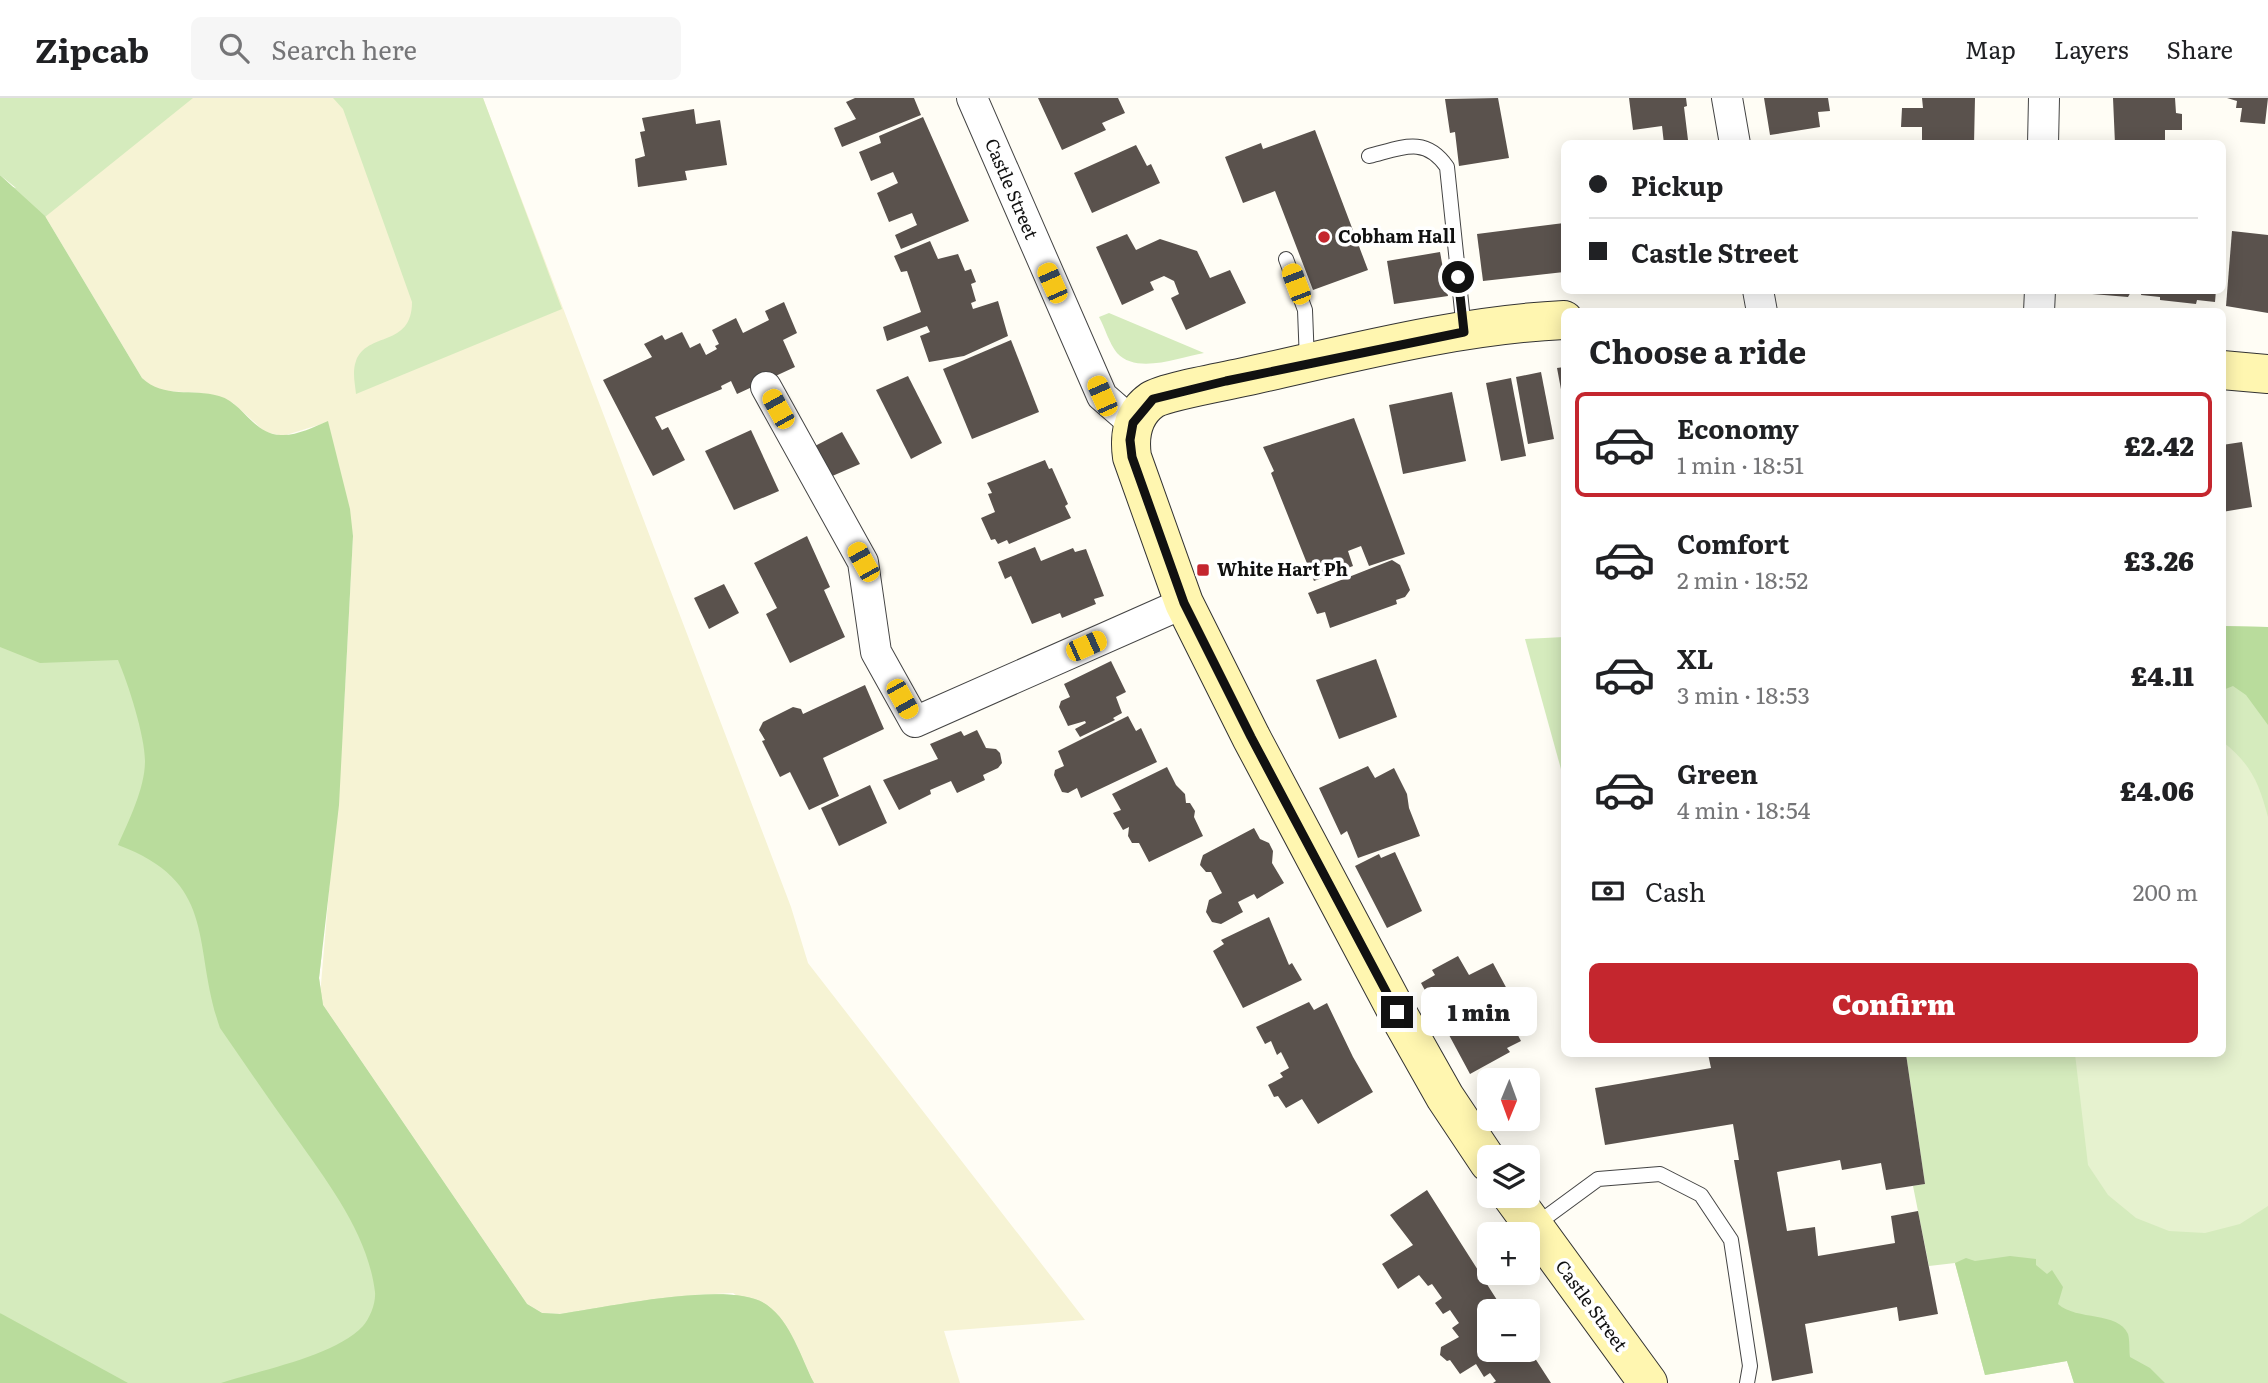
<!DOCTYPE html>
<meta charset="utf-8">
<style>
:root{--surface:#fff;--page:#f6f6f6;--text:#202124;--muted:#757577;--line:#e0e0e0;--accent:#c4262e}
body{margin:0;font-family:Literata,serif;background:var(--page);color:var(--text);height:100vh;display:flex;flex-direction:column;font-size:26px;white-space:nowrap}
*{box-sizing:border-box;margin:0}
p{font-size:23px;color:var(--muted)}
.icon{flex:none;width:38px;height:38px;fill:none;stroke:currentColor;stroke-width:2;stroke-linecap:round;stroke-linejoin:round}
.map{position:relative;flex:1;overflow:hidden}
.drawer{position:absolute;left:1561px;top:210px;width:665px;height:749px;display:flex;flex-direction:column;background:var(--surface);border-radius:10px;box-shadow:0 4px 18px #0003}
.drawer>*{flex:none}
.top-card{position:absolute;left:1561px;top:42px;width:665px;height:154px;border-radius:10px;box-shadow:0 4px 18px #0003;display:grid;align-content:center;height:154px;padding:0 28px;background:var(--surface)}
.needle{width:46px;rotate:181deg}
.tools{position:absolute;left:1477px;top:970px;display:grid;gap:14px}
.tools a{display:grid;place-items:center;width:63px;height:63px;border-radius:10px;background:var(--surface);box-shadow:0 4px 18px #0003;font-size:35px}
.end{position:absolute;width:32px;height:32px;margin:-16px;border:9px solid #111;background:#fff;box-shadow:0 0 0 4px #fff}
.from{border-radius:50%}
.bubble{position:absolute;height:49px;border-radius:10px;background:var(--surface);box-shadow:0 4px 18px #0003;font-size:23px;font-weight:800;line-height:49px;text-align:center}
.car{position:absolute;width:21px;height:42px;margin:-21px -10px;border-radius:9px;box-shadow:0 0 5px 2px #0007;background:linear-gradient(#f5c518 24%,#345 0 40%,#f5c518 0 76%,#345 0 86%,#f5c518 0)}
.top-card b{display:flex;align-items:center;gap:24px;height:66px;font-size:26px}
.top-card b+b{border-top:2px solid var(--line)}
.top-card i{width:18px;height:18px;background:var(--text)}
ul{padding:0;list-style:none}
li{display:flex;align-items:center;gap:21px;height:105px;margin:0 14px 10px;padding:0 14px;border:4px solid transparent;border-radius:10px}
li div{flex:1}
li b{display:block;font-size:26px}
li em{font-style:normal;font-weight:800}
li.current{border-color:var(--accent)}
li>.icon{width:63px;height:63px;stroke-width:1.5}
h2{padding:0 28px;font-size:32px;line-height:84px}
.pay{display:flex;align-items:center;gap:18px;height:77px;padding:0 28px;font-size:26px}
.pay p{margin-inline-start:auto}
.action{display:flex;gap:14px;margin-top:auto;padding:14px 28px}
.action a{flex:1;height:80px;border-radius:10px;background:var(--accent);color:#fff;font-size:28px;font-weight:800;line-height:80px;text-align:center}
header{display:flex;align-items:center;gap:42px;box-sizing:border-box;height:98px;padding:0 35px;background:var(--surface);border-bottom:2px solid var(--line)}
header strong{font-size:33px}
nav{display:flex;gap:38px;margin-inline-start:auto;font-size:24px}
.search{width:490px;height:63px;background:var(--page);display:flex;align-items:center;gap:18px;box-sizing:border-box;padding:0 24px;border-radius:10px;color:var(--muted);font-size:26px}
.map>svg:first-child{display:block}
</style>
<header>
<strong>Zipcab</strong>
<div class="search"><svg class="icon" aria-label="search" viewBox="0 0 24 24"><circle cx="10" cy="10" r="6"/><path d="M15 15l6 6"/></svg>Search here</div>
<nav><a>Map</a><a>Layers</a><a>Share</a></nav>
</header>
<div class="map">
<svg width="2268" height="1285" viewBox="0 0 2268 1285">
<rect width="100%" height="100%" fill="#fffdf5"/>
<path fill="#f6f3d4" d="M 93,0 L 483,0 L 791,809 L 808,865 L 1085,1222 L 944,1233 L 960,1285 L 814,1285 L 790,1236 L 733,1195 L 695,1197 L 560,1216 L 542,1215 L 527,1206 L 323,907 L 320,898 L 343,628 L 353,438 L 328,324 L 283,338 L 265,334 L 233,305 L 201,295 L 164,293 L 152,289 L 142,280 L 45,118 Z"/>
<g fill="#d5ebbd">
<path d="M 0,0 L 193,0 L 45,119 L 185,374 L 322,854 L 319,880 L 323,907 L 527,1206 L 542,1215 L 560,1216 C 605,1210 733,1181 767,1207 C 791,1224 801,1260 814,1285 L 60,1285 L 0,1215 L 0,85 L 16,90 L 0,77 Z"/>
<path d="M 333,0 L 483,0 L 562,211 L 356,296 C 355,285 352,274 356,263 C 367,233 412,250 412,204 L 343,11 Z"/>
<path d="M 1109,215 L 1204,255 C 1180,259 1137,277 1117,255 C 1109,245 1105,230 1099,219 Z"/>
<path d="M 2223,528 L 2268,529 L 2268,1285 L 2074,1285 L 2067,1263 L 1985,1277 L 1955,1165 L 1929,1168 L 1913,1088 L 1925,1086 L 1906,956 L 2222,956 Z"/>
<path d="M 1564,539 L 1564,682 L 1525,541 Z"/>
</g>
<g fill="#b9dc9c">
<path d="M 0,77 L 45,118 L 142,280 C 164,301 192,290 219,298 C 244,305 252,336 281,337 C 296,338 314,329 328,323 L 350,411 L 353,438 L 339,707 L 319,880 L 323,907 L 527,1206 L 542,1215 L 560,1216 C 605,1210 733,1181 767,1207 C 791,1224 801,1260 814,1285 L 221,1285 C 261,1272 335,1258 363,1228 C 370,1220 376,1205 375,1194 C 368,1136 328,1085 296,1039 C 270,1003 245,966 220,930 C 191,847 220,785 118,747 C 129,722 145,690 145,663 C 145,638 128,585 118,562 L 40,565 L 0,549 Z"/>
<path d="M 2223,528 L 2268,529 L 2268,627 L 2246,597 L 2233,588 L 2223,592 Z"/>
<path d="M 2010,1158 L 2036,1161 L 2036,1167 L 2047,1176 L 2052,1172 L 2063,1189 L 2058,1206 C 2077,1223 2118,1213 2128,1236 C 2130,1243 2129,1253 2130,1259 L 2150,1270 L 2165,1285 L 2074,1285 L 2067,1263 L 1985,1277 L 1955,1165 L 1966,1160 L 1975,1163 Z"/>
<path d="M 0,1215 L 128,1285 L 0,1285 Z"/>
</g>
<path fill="#e6f2cf" d="M 2223,644 C 2251,666 2259,685 2268,719 L 2268,1108 L 2240,1126 L 2205,1135 L 2169,1133 L 2136,1120 L 2108,1097 L 2088,1067 L 2075,956 L 2222,956 Z"/>
<g fill="#5a524d">
<path d="M 855,0 L 914,0 L 921,17 L 842,49 L 834,30 L 856,21 L 846,4 Z"/>
<path d="M 1038,0 L 1118,0 L 1125,15 L 1102,25 L 1106,32 L 1062,52 Z"/>
<path d="M 1498,0 L 1509,60 L 1459,68 L 1455,34 L 1450,35 L 1445,1 Z"/>
<path d="M 1629,0 L 1686,0 L 1687,8 L 1684,9 L 1688,42 L 1664,46 L 1662,28 L 1633,32 Z"/>
<path d="M 1764,0 L 1828,0 L 1830,13 L 1818,14 L 1820,29 L 1770,37 Z"/>
<path d="M 1922,0 L 1975,0 L 1974,46 L 1922,46 L 1922,29 L 1901,29 L 1902,10 L 1923,10 Z"/>
<path d="M 2113,0 L 2175,0 L 2176,15 L 2182,16 L 2182,32 L 2165,32 L 2165,46 L 2115,46 Z"/>
<path d="M 2227,0 L 2268,0 L 2265,26 L 2240,24 L 2242,10 L 2236,10 L 2237,3 Z"/>
<path d="M 694,11 L 696,26 L 720,22 L 727,67 L 685,73 L 687,82 L 638,89 L 635,61 L 645,58 L 640,34 L 645,33 L 642,20 Z"/>
<path d="M 923,19 L 969,123 L 901,151 L 895,137 L 917,127 L 912,115 L 889,124 L 877,95 L 898,85 L 893,74 L 871,83 L 859,54 L 881,45 L 879,38 Z"/>
<path d="M 1315,32 L 1368,172 L 1313,192 L 1275,93 L 1243,105 L 1225,59 L 1261,45 L 1263,51 Z"/>
<path d="M 1136,47 L 1147,68 L 1151,66 L 1160,85 L 1092,115 L 1074,75 Z"/>
<path d="M 1564,125 L 1564,174 L 1483,183 L 1477,136 Z"/>
<path d="M 2232,133 L 2268,137 L 2268,215 L 2226,208 Z"/>
<path d="M 1127,136 L 1136,152 L 1160,141 L 1197,153 L 1210,180 L 1230,172 L 1246,205 L 1186,232 L 1171,200 L 1179,196 L 1174,183 L 1164,178 L 1150,184 L 1154,192 L 1122,207 L 1096,149 Z"/>
<path d="M 930,143 L 938,161 L 958,156 L 965,173 L 971,171 L 976,184 L 971,186 L 976,203 L 971,205 L 973,211 L 998,203 L 1008,238 L 964,258 L 929,264 L 920,238 L 930,234 L 927,228 L 887,243 L 883,229 L 921,214 L 907,173 L 901,174 L 894,158 Z"/>
<path d="M 1440,154 L 1448,198 L 1394,206 L 1387,163 Z"/>
<path d="M 2092,192 L 2132,192 L 2128,199 L 2092,196 Z"/>
<path d="M 2142,192 L 2216,192 L 2215,204 L 2197,202 L 2196,206 L 2160,202 L 2160,199 L 2141,197 Z"/>
<path d="M 784,204 L 797,235 L 783,242 L 795,269 L 737,296 L 731,283 L 721,288 L 722,291 L 655,319 L 662,332 L 668,329 L 685,362 L 653,378 L 603,282 L 652,259 L 644,246 L 662,237 L 665,242 L 682,234 L 690,250 L 700,245 L 706,257 L 717,251 L 715,248 L 719,246 L 712,232 L 736,220 L 743,235 L 769,222 L 765,213 Z"/>
<path d="M 1011,242 L 1039,314 L 972,341 L 943,271 Z"/>
<path d="M 1564,269 L 1564,302 L 1563,302 L 1557,270 Z"/>
<path d="M 1541,274 L 1554,341 L 1528,346 L 1516,279 Z"/>
<path d="M 908,278 L 942,345 L 911,361 L 876,292 Z"/>
<path d="M 1511,280 L 1526,358 L 1501,363 L 1486,285 Z"/>
<path d="M 1452,294 L 1466,363 L 1403,376 L 1389,307 Z"/>
<path d="M 1354,320 L 1405,456 L 1369,468 L 1361,448 L 1348,453 L 1353,468 L 1314,483 L 1271,375 L 1274,373 L 1263,349 Z"/>
<path d="M 751,332 L 779,393 L 734,412 L 705,353 Z"/>
<path d="M 842,334 L 860,366 L 830,379 L 813,349 Z"/>
<path d="M 2242,344 L 2252,409 L 2222,414 L 2222,347 Z"/>
<path d="M 1045,362 L 1049,371 L 1052,370 L 1068,406 L 1065,408 L 1071,420 L 1009,446 L 1007,442 L 998,446 L 995,441 L 991,442 L 981,420 L 995,414 L 988,396 L 992,395 L 987,385 Z"/>
<path d="M 807,438 L 830,489 L 824,492 L 845,539 L 790,565 L 766,516 L 777,510 L 754,465 Z"/>
<path d="M 1035,449 L 1041,463 L 1073,450 L 1075,454 L 1086,451 L 1104,498 L 1094,501 L 1096,506 L 1062,520 L 1060,515 L 1032,526 L 1011,478 L 1005,481 L 998,464 Z"/>
<path d="M 1392,462 L 1400,467 L 1410,492 L 1405,499 L 1396,502 L 1397,506 L 1330,530 L 1325,514 L 1317,516 L 1308,495 Z"/>
<path d="M 724,486 L 739,515 L 709,531 L 694,500 Z"/>
<path d="M 1376,561 L 1397,619 L 1339,641 L 1316,582 Z"/>
<path d="M 1111,563 L 1126,594 L 1116,599 L 1122,615 L 1113,620 L 1115,622 L 1080,639 L 1075,631 L 1086,625 L 1085,623 L 1068,628 L 1059,609 L 1061,603 L 1070,599 L 1064,586 Z"/>
<path d="M 865,587 L 884,631 L 823,660 L 839,698 L 809,712 L 790,674 L 780,679 L 762,643 L 765,642 L 759,632 L 763,624 L 793,609 L 801,611 L 803,616 Z"/>
<path d="M 1128,618 L 1136,633 L 1141,630 L 1157,664 L 1081,700 L 1077,690 L 1068,695 L 1062,694 L 1054,677 L 1055,672 L 1064,668 L 1058,653 Z"/>
<path d="M 977,632 L 986,650 L 996,651 L 1000,655 L 1002,665 L 998,670 L 983,677 L 985,682 L 957,695 L 951,683 L 930,692 L 931,696 L 899,712 L 883,682 L 938,661 L 930,646 L 961,633 L 964,638 Z"/>
<path d="M 1368,668 L 1375,680 L 1394,670 L 1407,696 L 1409,710 L 1420,738 L 1358,760 L 1347,733 L 1341,737 L 1319,690 Z"/>
<path d="M 1167,669 L 1176,687 L 1185,696 L 1186,705 L 1190,705 L 1195,713 L 1194,719 L 1203,738 L 1149,764 L 1139,745 L 1132,745 L 1128,738 L 1129,729 L 1123,732 L 1113,715 L 1121,712 L 1112,696 Z"/>
<path d="M 870,687 L 887,725 L 839,748 L 821,710 Z"/>
<path d="M 1254,730 L 1260,741 L 1269,745 L 1273,753 L 1272,765 L 1284,785 L 1257,801 L 1254,796 L 1238,804 L 1243,814 L 1221,826 L 1212,824 L 1206,814 L 1209,802 L 1222,795 L 1211,774 L 1206,774 L 1200,767 L 1201,763 L 1203,757 Z"/>
<path d="M 1395,754 L 1422,813 L 1387,830 L 1355,768 L 1379,756 L 1381,760 Z"/>
<path d="M 1269,819 L 1289,867 L 1292,865 L 1302,882 L 1243,910 L 1213,853 L 1224,846 L 1221,842 Z"/>
<path d="M 1458,858 L 1469,877 L 1493,865 L 1523,921 L 1512,926 L 1521,943 L 1507,950 L 1510,954 L 1470,976 L 1421,885 L 1435,877 L 1432,872 Z"/>
<path d="M 1309,904 L 1314,912 L 1327,905 L 1353,959 L 1373,994 L 1318,1026 L 1302,1001 L 1286,1010 L 1278,998 L 1274,999 L 1268,987 L 1283,979 L 1280,975 L 1289,970 L 1281,954 L 1277,957 L 1271,943 L 1265,946 L 1256,929 Z"/>
<path d="M 1708,956 L 1906,956 L 1925,1086 L 1886,1092 L 1881,1065 L 1842,1072 L 1840,1062 L 1777,1074 L 1787,1133 L 1815,1129 L 1818,1158 L 1895,1145 L 1891,1118 L 1918,1113 L 1938,1216 L 1899,1223 L 1897,1209 L 1805,1226 L 1813,1275 L 1772,1283 L 1734,1062 L 1739,1062 L 1733,1026 L 1605,1047 L 1595,990 L 1711,970 Z"/>
<path d="M 1427,1092 L 1504,1213 L 1489,1213 L 1489,1251 L 1529,1251 L 1551,1285 L 1493,1285 L 1496,1283 L 1490,1275 L 1484,1279 L 1476,1266 L 1460,1276 L 1450,1262 L 1447,1263 L 1440,1257 L 1441,1249 L 1459,1239 L 1452,1230 L 1459,1225 L 1450,1212 L 1443,1216 L 1435,1205 L 1442,1200 L 1432,1186 L 1428,1188 L 1419,1177 L 1398,1191 L 1382,1166 L 1413,1147 L 1390,1117 Z"/>
</g>
<g fill="none" stroke-linecap="round" stroke-linejoin="round">
<g stroke="#444" stroke-width="16">
<g id="lane">
<path d="M 1369,58 C 1401,50 1425,37 1447,69 L 1464,232"/>
<path d="M 1286,161 L 1305,212 L 1307,264"/>
<path d="M 1534,1128 L 1598,1081 L 1660,1076 L 1701,1097 L 1731,1142 L 1750,1268 L 1747,1285"/>
</g>
</g>
<g stroke="#444" stroke-width="32">
<g id="street">
<path d="M 972,0 L 1102,298 L 1133,325"/>
<path d="M 1727,0 L 1735,46"/>
<path d="M 2043,46 L 2044,0"/>
<path d="M 1758,192 L 1762,214"/>
<path d="M 2039,214 L 2040,192"/>
<path d="M 766,289 L 863,464 L 876,554 L 915,624 L 1184,505"/>
</g>
</g>
<g stroke="#333" stroke-width="40">
<g id="secondary">
<path d="M 2222,272 L 2268,276"/>
<path d="M 1489,1065 L 1445,999 L 1397,914 L 1251,639 L 1184,505 L 1132,359 C 1129,338 1132,316 1152,302 C 1164,294 1226,283 1244,279 C 1349,256 1457,227 1564,222"/>
<path d="M 1511,1097 L 1648,1285"/>
</g>
</g>
<use href="#lane" stroke="#fff" stroke-width="14"/>
<use href="#street" stroke="#fff" stroke-width="30"/>
<use href="#secondary" stroke="#fff6b0" stroke-width="38"/>
</g>
<g fill="none" stroke-linecap="round" stroke-linejoin="round">
<path stroke="#111" stroke-width="9" d="M 1397,914 L 1251,639 L 1184,505 L 1132,359 L 1130,342 L 1133,325 L 1153,301 L 1226,283 L 1464,234 L 1458,179"/>
</g>
<g fill="#c4262e" stroke="#fff" stroke-width="2.5">
<circle cx="1324" cy="139" r="7"/>
<rect x="1196" y="465" width="14" height="14" rx="3.5"/>
</g>
<g text-anchor="middle" stroke-width="7" stroke-linejoin="round" paint-order="stroke">
<g font-size="18" fill="#111" stroke="#fff">
<text transform="translate(1011 91) rotate(67)" y="6">Castle Street</text>
<text transform="translate(1591 1208) rotate(54)" y="6">Castle Street</text>
</g>
<g font-size="18" font-weight="bold" fill="#111" stroke="#fff" text-anchor="start">
<text x="1338" y="145">Cobham Hall</text>
<text x="1217" y="478">White Hart Ph</text>
</g>
</g>
</svg>
<div class="tools">
<a><svg class="needle" viewBox="-14 -14 28 28"><path d="M0-13l5 13h-10z" fill="#e53935"/><path d="M0 13l5-13h-10z" fill="#757577"/></svg></a>
<a><svg class="icon" aria-label="layers" viewBox="0 0 24 24"><path d="M12 4l9 5-9 5-9-5zM3 14l9 5 9-5"/></svg></a>
<a>+</a>
<a>−</a>
</div>
<i class="end from" style="left:1458px;top:179px"></i>
<i class="end" style="left:1397px;top:914px"></i>
<div class="bubble" style="left:1421px;top:889px;width:116px">1 min</div>
<i class="car" style="left:1052px;top:185px;rotate:336deg"></i>
<i class="car" style="left:1296px;top:186px;rotate:339deg"></i>
<i class="car" style="left:1102px;top:298px;rotate:336deg"></i>
<i class="car" style="left:778px;top:311px;rotate:331deg"></i>
<i class="car" style="left:863px;top:464px;rotate:331deg"></i>
<i class="car" style="left:1086px;top:548px;rotate:66deg"></i>
<i class="car" style="left:902px;top:601px;rotate:151deg"></i>
<div class="top-card">
<b><i class="from"></i>Pickup</b>
<b><i></i>Castle Street</b>
</div>
<section class="drawer">
<h2>Choose a ride</h2>
<ul>
<li class="current"><svg class="icon" aria-label="car" viewBox="0 0 24 24"><path d="M5 17H2v-5l4-1 3-4h7l3 4 3 1v5h-3M9 17h6M6 11h13"/><circle cx="7" cy="17" r="2"/><circle cx="17" cy="17" r="2"/></svg><div><b>Economy</b><p>1 min · 18:51</p></div><em>£2.42</em></li>
<li><svg class="icon" aria-label="car" viewBox="0 0 24 24"><path d="M5 17H2v-5l4-1 3-4h7l3 4 3 1v5h-3M9 17h6M6 11h13"/><circle cx="7" cy="17" r="2"/><circle cx="17" cy="17" r="2"/></svg><div><b>Comfort</b><p>2 min · 18:52</p></div><em>£3.26</em></li>
<li><svg class="icon" aria-label="car" viewBox="0 0 24 24"><path d="M5 17H2v-5l4-1 3-4h7l3 4 3 1v5h-3M9 17h6M6 11h13"/><circle cx="7" cy="17" r="2"/><circle cx="17" cy="17" r="2"/></svg><div><b>XL</b><p>3 min · 18:53</p></div><em>£4.11</em></li>
<li><svg class="icon" aria-label="car" viewBox="0 0 24 24"><path d="M5 17H2v-5l4-1 3-4h7l3 4 3 1v5h-3M9 17h6M6 11h13"/><circle cx="7" cy="17" r="2"/><circle cx="17" cy="17" r="2"/></svg><div><b>Green</b><p>4 min · 18:54</p></div><em>£4.06</em></li>
</ul>
<div class="pay"><svg class="icon" aria-label="cash" viewBox="0 0 24 24"><path d="M3 7h18v10H3z"/><circle cx="12" cy="12" r="2"/></svg>Cash<p>200 m</p></div>
<div class="action"><a>Confirm</a></div>
</section>
</div>
